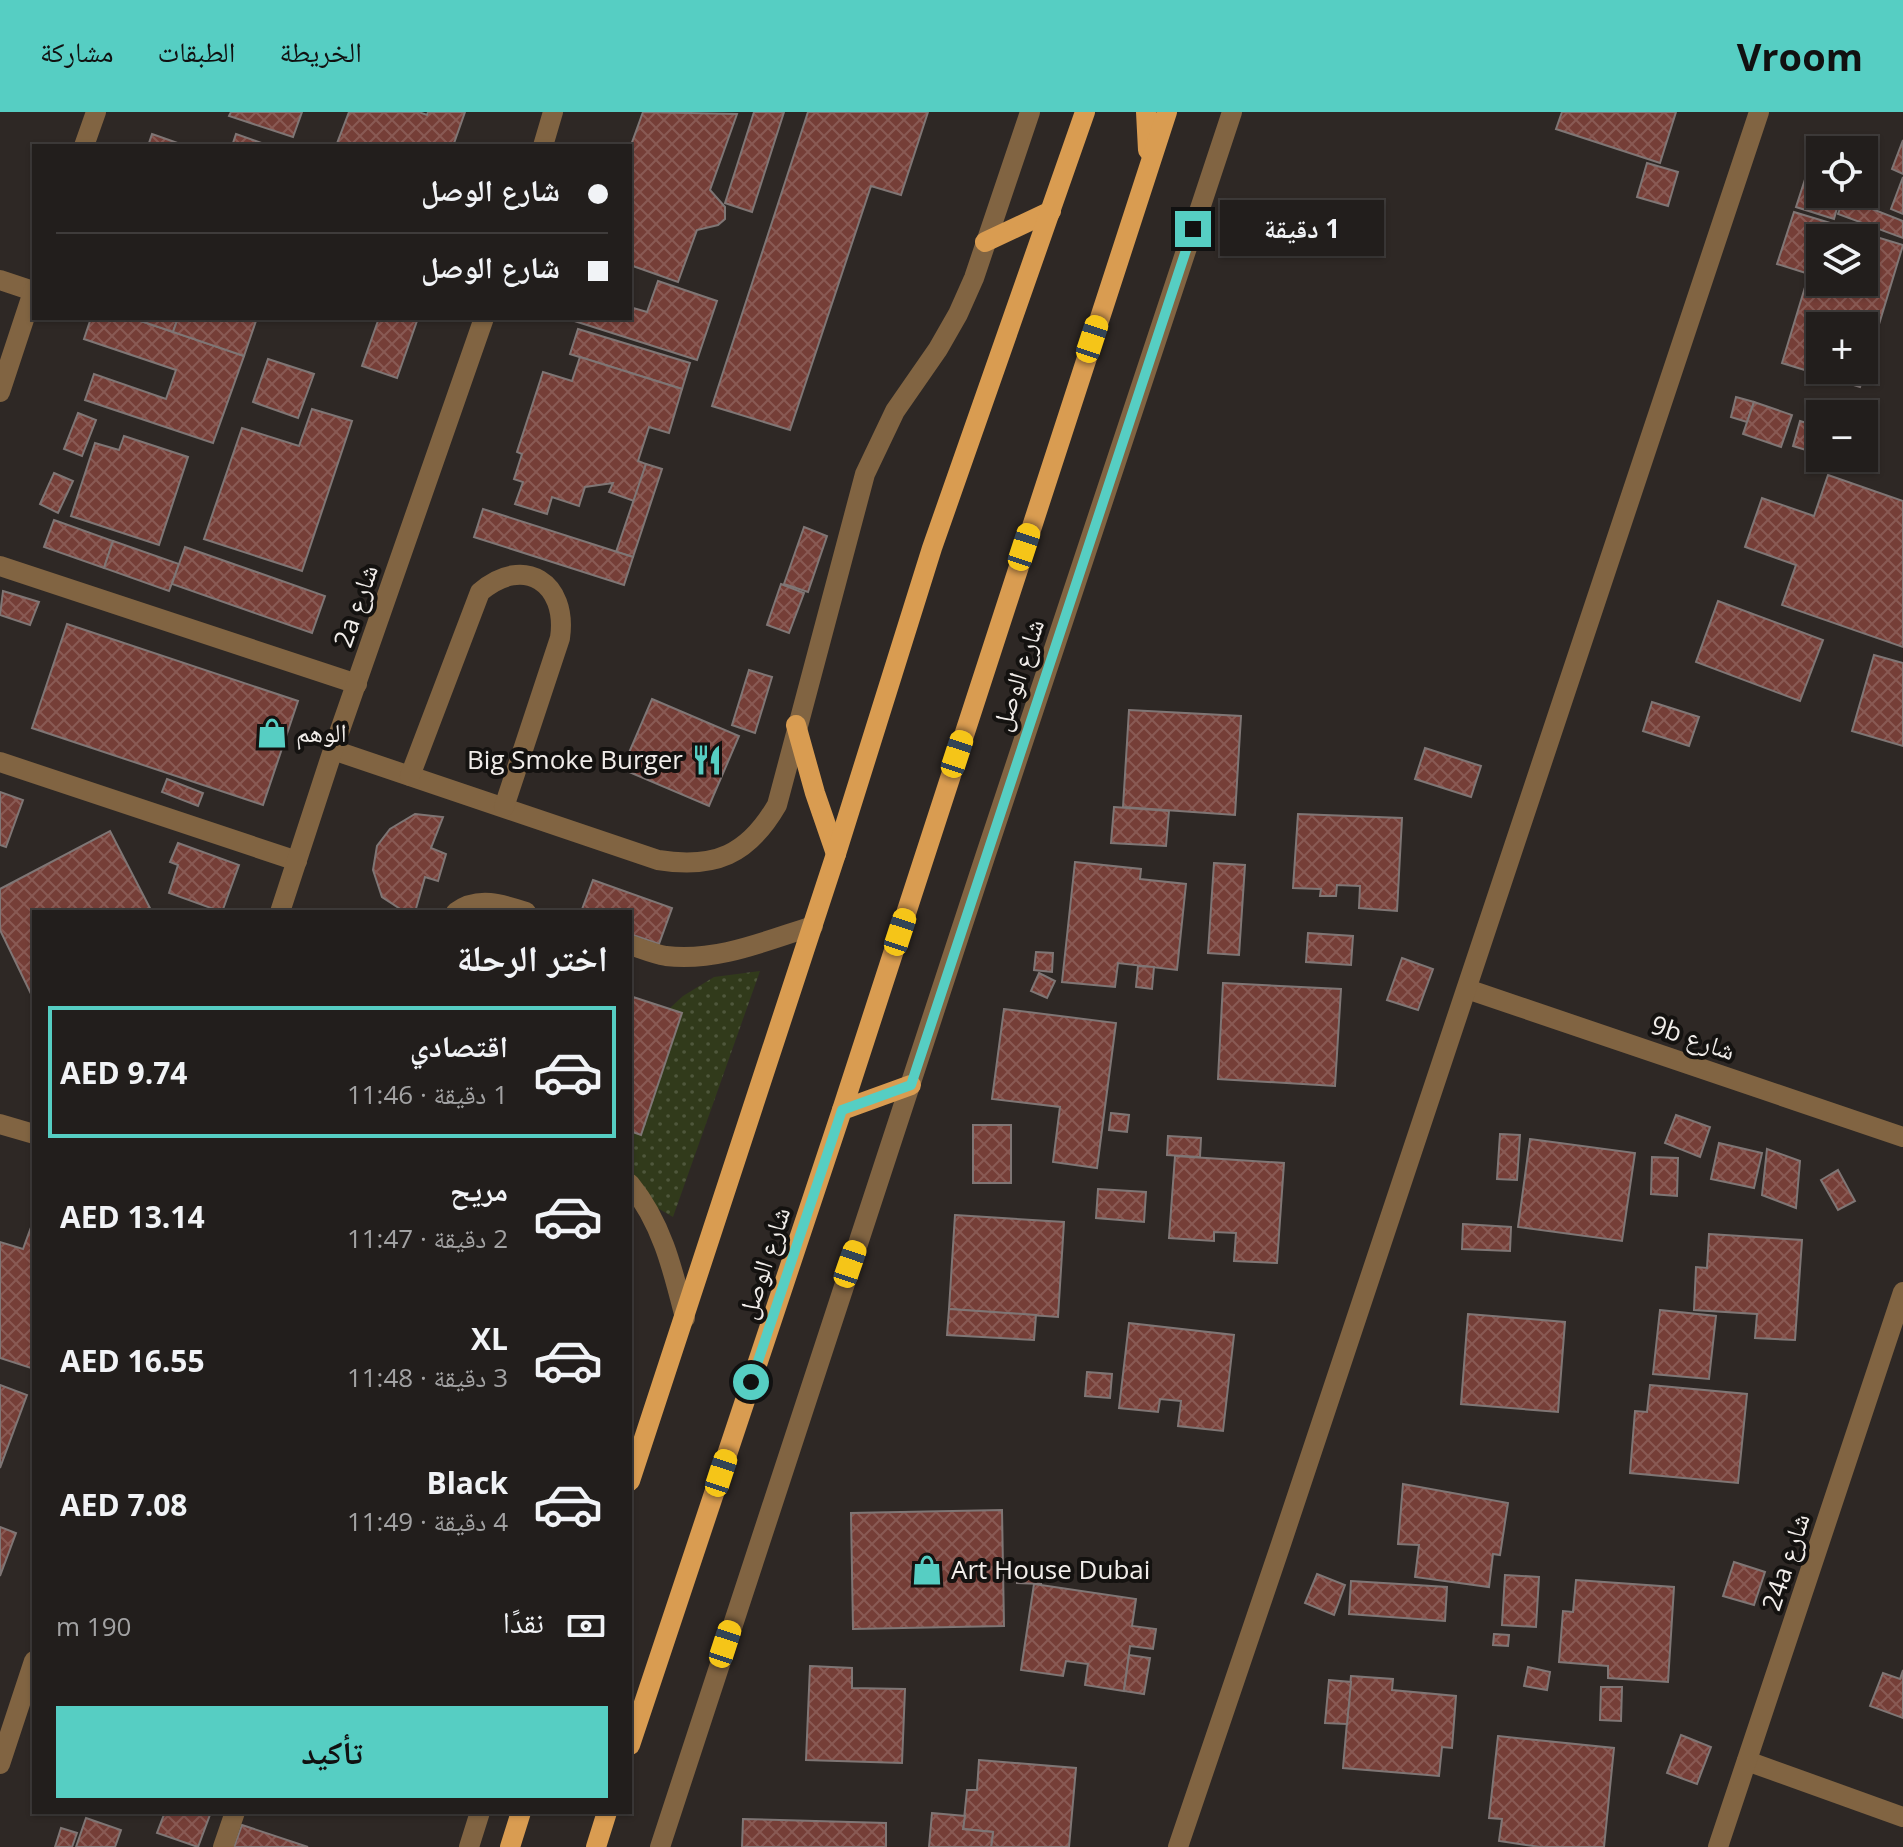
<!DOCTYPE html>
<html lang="ar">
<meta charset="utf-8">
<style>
:root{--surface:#221e1c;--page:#2a2725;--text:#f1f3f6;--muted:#a2a2a3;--line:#3f3c3b;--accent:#56cec3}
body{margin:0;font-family:"Open Sans","Noto Naskh Arabic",sans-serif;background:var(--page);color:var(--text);direction:rtl;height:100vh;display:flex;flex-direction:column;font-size:30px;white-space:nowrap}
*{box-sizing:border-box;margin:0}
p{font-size:26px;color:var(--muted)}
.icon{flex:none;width:44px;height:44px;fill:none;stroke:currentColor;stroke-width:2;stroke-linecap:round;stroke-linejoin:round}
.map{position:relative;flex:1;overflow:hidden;direction:ltr}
.panel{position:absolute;left:32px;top:798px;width:600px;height:904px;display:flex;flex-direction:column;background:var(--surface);border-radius:0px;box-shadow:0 2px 6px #0004,0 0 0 2px var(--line);direction:rtl}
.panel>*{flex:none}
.guide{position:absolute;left:32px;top:32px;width:600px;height:176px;border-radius:0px;box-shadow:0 2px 6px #0004,0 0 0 2px var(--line);direction:rtl;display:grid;align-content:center;height:176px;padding:0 24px;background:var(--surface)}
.controls{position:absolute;left:1806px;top:24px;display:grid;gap:16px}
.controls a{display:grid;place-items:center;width:72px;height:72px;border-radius:0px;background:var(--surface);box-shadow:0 2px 6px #0004,0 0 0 2px var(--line);font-size:40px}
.end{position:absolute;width:36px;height:36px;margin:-18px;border:10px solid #56cec3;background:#111;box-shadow:0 0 0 4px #111}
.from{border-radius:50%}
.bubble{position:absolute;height:56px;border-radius:0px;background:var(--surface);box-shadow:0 2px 6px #0004,0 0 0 2px var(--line);font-size:26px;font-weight:700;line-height:56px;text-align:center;direction:rtl}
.car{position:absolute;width:24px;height:48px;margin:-24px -12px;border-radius:10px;box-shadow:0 0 6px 2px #0007;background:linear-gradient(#f5c518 24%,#345 0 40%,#f5c518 0 76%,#345 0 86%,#f5c518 0)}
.guide b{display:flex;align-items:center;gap:28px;height:76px;font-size:30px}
.guide b+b{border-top:2px solid var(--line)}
.guide i{width:20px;height:20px;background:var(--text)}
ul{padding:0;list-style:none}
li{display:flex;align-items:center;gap:24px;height:132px;margin:0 16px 12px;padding:0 8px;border:4px solid transparent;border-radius:0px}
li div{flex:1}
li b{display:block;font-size:30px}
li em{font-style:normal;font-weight:700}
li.on{border-color:var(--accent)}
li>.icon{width:72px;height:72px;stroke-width:1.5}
h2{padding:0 24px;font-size:36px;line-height:96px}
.pay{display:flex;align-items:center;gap:20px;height:88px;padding:0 24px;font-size:30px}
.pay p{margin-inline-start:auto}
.cta{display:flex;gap:16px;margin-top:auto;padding:16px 24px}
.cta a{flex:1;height:92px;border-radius:0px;background:var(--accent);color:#111;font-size:32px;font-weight:700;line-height:92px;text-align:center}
header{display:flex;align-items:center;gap:48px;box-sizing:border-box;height:112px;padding:0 40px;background:var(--accent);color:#111}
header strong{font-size:38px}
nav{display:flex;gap:44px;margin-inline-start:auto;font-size:28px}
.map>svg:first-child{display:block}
</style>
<header>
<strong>Vroom</strong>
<nav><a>الخريطة</a><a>الطبقات</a><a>مشاركة</a></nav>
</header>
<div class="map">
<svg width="1903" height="1735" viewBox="0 0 1903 1735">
<defs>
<pattern id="grass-dots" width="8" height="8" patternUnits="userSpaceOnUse" patternTransform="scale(2)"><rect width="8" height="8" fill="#313a1b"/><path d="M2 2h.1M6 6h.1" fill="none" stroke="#4f573c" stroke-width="1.8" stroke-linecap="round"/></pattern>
<pattern id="building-cross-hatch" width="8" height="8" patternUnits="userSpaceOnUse" patternTransform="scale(2)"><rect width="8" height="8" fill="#753e37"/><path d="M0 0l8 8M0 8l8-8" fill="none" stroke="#895a54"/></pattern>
</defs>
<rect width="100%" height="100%" fill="#2e2825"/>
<path fill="url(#grass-dots)" d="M 760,859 L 673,1105 L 647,1090 L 630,1065 L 630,960 L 646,918 L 683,884 L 714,865 Z"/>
<g fill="url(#building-cross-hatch)" stroke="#7f7675" stroke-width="2" fill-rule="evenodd">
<path d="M 231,0 L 302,0 L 293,25 L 229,4 Z"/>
<path d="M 349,0 L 419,0 L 427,3 L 428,0 L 465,0 L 453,34 L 336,34 Z"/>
<path d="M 643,0 L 737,2 L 710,78 L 725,95 L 725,107 L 718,113 L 697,118 L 678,170 L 630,153 L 630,36 Z"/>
<path d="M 754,0 L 784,0 L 752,100 L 725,91 Z"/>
<path d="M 808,0 L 928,0 L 901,83 L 871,74 L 790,318 L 712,294 Z"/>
<path d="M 1562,0 L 1676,0 L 1660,51 L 1556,17 Z"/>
<path d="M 152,22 L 186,34 L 148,34 Z"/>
<path d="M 236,22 L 270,34 L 232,34 Z"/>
<path d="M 1903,28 L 1903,62 L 1892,57 Z"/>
<path d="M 1647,51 L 1678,60 L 1668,94 L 1637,85 Z"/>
<path d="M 1809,55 L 1820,59 L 1820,82 L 1841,82 L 1834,107 L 1796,95 Z"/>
<path d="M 1903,65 L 1903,102 L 1891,97 Z"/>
<path d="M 1844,86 L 1903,109 L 1903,126 L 1838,102 Z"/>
<path d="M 1794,100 L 1903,133 L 1860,275 L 1782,251 L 1809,162 L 1777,152 ZM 1820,126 L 1864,126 L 1864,170 L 1820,170 ZM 1820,214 L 1864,214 L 1864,258 L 1820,258 Z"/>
<path d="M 658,169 L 717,189 L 697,248 L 565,206 L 630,206 L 630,195 L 647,200 Z"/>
<path d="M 91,206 L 132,206 L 244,244 L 213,331 L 85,288 L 94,262 L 166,287 L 176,258 L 84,227 Z"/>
<path d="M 132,206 L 178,206 L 173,220 Z"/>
<path d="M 178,206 L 257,206 L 244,244 L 173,220 Z"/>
<path d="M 379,206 L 418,206 L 397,266 L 362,254 Z"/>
<path d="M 578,217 L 690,251 L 682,277 L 570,242 Z"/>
<path d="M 580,245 L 682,277 L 669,321 L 649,315 L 638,349 L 646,352 L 634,389 L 609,380 L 613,371 L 585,375 L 579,394 L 552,385 L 547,402 L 515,392 L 523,370 L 514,367 L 522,342 L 517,340 L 543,260 L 572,269 Z"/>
<path d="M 268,247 L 314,262 L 298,306 L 253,290 Z"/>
<path d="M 1736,285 L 1754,290 L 1747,310 L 1731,305 Z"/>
<path d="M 1754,290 L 1792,303 L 1781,335 L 1743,322 Z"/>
<path d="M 312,297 L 352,309 L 302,459 L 204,427 L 242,316 L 299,334 Z"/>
<path d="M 78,301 L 96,308 L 82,344 L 64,337 Z"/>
<path d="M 1800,309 L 1820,315 L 1819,342 L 1793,334 Z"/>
<path d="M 124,324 L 188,345 L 159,433 L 71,404 L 95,331 L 119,338 Z"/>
<path d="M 646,352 L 662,357 L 633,445 L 616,440 Z"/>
<path d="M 54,361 L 73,369 L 58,401 L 40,392 Z"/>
<path d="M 1828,363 L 1903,389 L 1903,535 L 1782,493 L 1796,453 L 1745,435 L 1762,386 L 1814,404 Z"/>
<path d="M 483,397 L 633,445 L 624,473 L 474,425 Z"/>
<path d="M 54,408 L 113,429 L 104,456 L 44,435 Z"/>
<path d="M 804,415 L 827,424 L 808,480 L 784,472 Z"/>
<path d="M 113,429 L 179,452 L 169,479 L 104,456 Z"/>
<path d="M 185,435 L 325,484 L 312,521 L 172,472 Z"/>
<path d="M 781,472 L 804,481 L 789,521 L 767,513 Z"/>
<path d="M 3,479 L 39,490 L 30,513 L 0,503 Z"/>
<path d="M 1718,489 L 1823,528 L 1800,589 L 1696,550 Z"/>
<path d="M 67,512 L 298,589 L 263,693 L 32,616 Z"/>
<path d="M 1874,543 L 1903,551 L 1903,634 L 1852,619 Z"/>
<path d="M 749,558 L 772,565 L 755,621 L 732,613 Z"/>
<path d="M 652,587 L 739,624 L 709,694 L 622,657 Z"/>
<path d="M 1652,590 L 1699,605 L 1689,634 L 1643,619 Z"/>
<path d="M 1129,598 L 1241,604 L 1235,703 L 1123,695 Z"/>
<path d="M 1425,636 L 1481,654 L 1471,685 L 1415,667 Z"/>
<path d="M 167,667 L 203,681 L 198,694 L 162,680 Z"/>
<path d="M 0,680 L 23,688 L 6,735 L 0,733 Z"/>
<path d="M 1114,695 L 1169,699 L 1166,734 L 1111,731 Z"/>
<path d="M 415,702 L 443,705 L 431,736 L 446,742 L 438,769 L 425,765 L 415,800 L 405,800 L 382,785 L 373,758 L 377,734 L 390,717 Z"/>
<path d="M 1298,702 L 1402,706 L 1397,799 L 1359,796 L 1360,774 L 1337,773 L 1336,784 L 1320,784 L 1321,777 L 1293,776 Z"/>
<path d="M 110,719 L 152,800 L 34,800 L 34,888 L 0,818 L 0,777 Z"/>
<path d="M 178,731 L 239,753 L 222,800 L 169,781 L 178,753 L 170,750 Z"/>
<path d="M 1075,750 L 1141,757 L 1140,767 L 1186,772 L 1177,858 L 1118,851 L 1115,875 L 1062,870 Z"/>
<path d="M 1214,751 L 1245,753 L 1239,843 L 1208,841 Z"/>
<path d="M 593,768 L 672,796 L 659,832 L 630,822 L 630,800 L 581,800 Z"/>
<path d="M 1308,821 L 1353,824 L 1351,853 L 1306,850 Z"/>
<path d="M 1036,840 L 1053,841 L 1052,860 L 1034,858 Z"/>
<path d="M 1402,846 L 1433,857 L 1418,898 L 1387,888 Z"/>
<path d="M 1138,854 L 1154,855 L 1152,877 L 1136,875 Z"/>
<path d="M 1039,861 L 1055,869 L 1047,886 L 1031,879 Z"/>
<path d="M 1223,871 L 1341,877 L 1335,974 L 1218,967 Z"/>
<path d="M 630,884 L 682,901 L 641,1023 L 630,1019 Z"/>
<path d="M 1004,897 L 1116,911 L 1097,1056 L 1053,1050 L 1060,995 L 992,987 Z"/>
<path d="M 1111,1001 L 1129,1003 L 1127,1020 L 1109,1018 Z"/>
<path d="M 1676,1003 L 1710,1015 L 1700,1045 L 1665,1031 Z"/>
<rect x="973" y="1013" width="38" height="58"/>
<path d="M 1500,1022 L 1520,1023 L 1517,1068 L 1497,1067 Z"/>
<path d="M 1168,1024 L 1201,1026 L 1200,1045 L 1167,1043 Z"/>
<path d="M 1530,1027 L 1635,1041 L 1622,1129 L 1518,1115 Z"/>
<path d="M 1719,1031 L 1762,1041 L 1754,1076 L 1711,1067 Z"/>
<path d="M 1767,1037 L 1800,1049 L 1796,1096 L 1762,1083 Z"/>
<path d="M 1175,1044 L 1284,1051 L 1277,1151 L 1234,1149 L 1236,1121 L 1214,1120 L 1214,1129 L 1169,1126 Z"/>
<path d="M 1652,1045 L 1678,1046 L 1677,1084 L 1651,1082 Z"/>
<path d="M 1838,1058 L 1855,1089 L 1838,1098 L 1821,1068 Z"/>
<path d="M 1098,1077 L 1146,1080 L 1144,1110 L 1096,1106 Z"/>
<path d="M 955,1103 L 1064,1110 L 1058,1205 L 949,1197 Z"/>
<path d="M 34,1107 L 34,1257 L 0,1246 L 0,1130 L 23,1137 Z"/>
<path d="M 1463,1112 L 1511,1115 L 1510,1139 L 1462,1137 Z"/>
<path d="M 1709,1122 L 1802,1128 L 1795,1228 L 1755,1226 L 1757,1202 L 1694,1198 L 1696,1155 L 1707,1156 Z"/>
<path d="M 949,1197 L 1036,1203 L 1034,1228 L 947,1223 Z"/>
<path d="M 1660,1198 L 1716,1204 L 1709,1267 L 1653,1262 Z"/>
<path d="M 1468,1202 L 1565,1210 L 1558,1300 L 1461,1292 Z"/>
<path d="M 1129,1211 L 1234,1223 L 1223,1319 L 1178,1314 L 1181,1289 L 1160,1287 L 1158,1300 L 1119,1296 Z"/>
<path d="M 1087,1260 L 1112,1262 L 1110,1286 L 1085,1284 Z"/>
<path d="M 0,1273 L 27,1283 L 0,1356 Z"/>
<path d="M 1650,1273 L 1747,1282 L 1738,1371 L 1630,1361 L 1635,1299 L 1647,1300 Z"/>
<path d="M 1403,1372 L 1508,1391 L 1500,1443 L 1493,1442 L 1489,1475 L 1415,1465 L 1419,1433 L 1398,1432 Z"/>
<path d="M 1002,1398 L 1004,1514 L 853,1517 L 851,1401 Z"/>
<path d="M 0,1415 L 16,1421 L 0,1464 Z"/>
<path d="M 1734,1450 L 1765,1460 L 1754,1493 L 1723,1484 Z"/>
<path d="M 1018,1452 L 1043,1453 L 1041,1472 L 1017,1471 Z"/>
<path d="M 1317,1462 L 1345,1473 L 1334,1503 L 1305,1491 Z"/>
<path d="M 1505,1463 L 1539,1465 L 1536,1515 L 1502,1513 Z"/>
<path d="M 1576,1468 L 1674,1475 L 1668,1570 L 1608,1566 L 1608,1554 L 1559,1550 L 1563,1499 L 1573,1500 Z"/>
<path d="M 1351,1469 L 1447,1475 L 1445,1509 L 1349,1502 Z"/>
<path d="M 1034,1472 L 1136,1487 L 1132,1514 L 1156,1517 L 1153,1537 L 1130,1534 L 1124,1579 L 1085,1573 L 1088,1552 L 1066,1549 L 1063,1564 L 1021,1558 Z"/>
<path d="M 1494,1522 L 1509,1523 L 1508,1534 L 1493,1533 Z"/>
<path d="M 1129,1543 L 1150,1546 L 1144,1582 L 1124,1579 Z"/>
<path d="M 810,1554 L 852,1556 L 852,1576 L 905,1577 L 902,1651 L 806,1648 Z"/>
<path d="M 1528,1555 L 1550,1560 L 1547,1578 L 1524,1574 Z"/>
<path d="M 1903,1558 L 1903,1606 L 1870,1594 L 1883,1561 L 1900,1567 Z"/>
<path d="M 1351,1564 L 1393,1567 L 1392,1578 L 1456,1584 L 1452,1636 L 1442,1635 L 1439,1664 L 1343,1656 Z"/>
<path d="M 1329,1568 L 1351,1570 L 1347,1612 L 1325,1611 Z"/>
<path d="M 1601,1575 L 1622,1575 L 1621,1609 L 1600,1608 Z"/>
<path d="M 1681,1623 L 1711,1635 L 1697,1672 L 1667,1661 Z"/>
<path d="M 1498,1624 L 1614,1636 L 1604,1735 L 1540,1735 L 1499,1729 L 1502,1707 L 1489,1706 Z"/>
<path d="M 979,1648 L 1076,1656 L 1069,1735 L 991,1735 L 993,1720 L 963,1717 L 967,1678 L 977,1678 Z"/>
<path d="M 165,1700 L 211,1700 L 198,1735 L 157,1721 Z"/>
<path d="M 932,1701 L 965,1704 L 963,1717 L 993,1720 L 991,1735 L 929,1735 Z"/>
<path d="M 86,1706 L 121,1718 L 115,1735 L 76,1735 Z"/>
<path d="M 743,1707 L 886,1711 L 886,1735 L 742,1735 Z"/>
<path d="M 242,1713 L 308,1735 L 234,1735 Z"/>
<path d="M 61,1716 L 77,1721 L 72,1735 L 55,1735 Z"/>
</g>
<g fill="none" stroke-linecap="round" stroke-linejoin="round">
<g stroke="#816442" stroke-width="20">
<path d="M 84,34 L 96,0"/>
<path d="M 543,34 L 553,0"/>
<path d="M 0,168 L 33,179"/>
<path d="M 0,280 L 34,177"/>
<path d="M 0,454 L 357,572"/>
<path d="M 333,638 L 658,748 C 715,757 748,743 777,693 L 865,362 L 895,299 L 938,237 L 958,202 L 974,166 L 1030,0"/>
<path d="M 0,650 L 297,749"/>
<path d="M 410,664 L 480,480 C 524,442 568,471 560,526 L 504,695"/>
<path d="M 280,800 L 333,638 L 484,206"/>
<path d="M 456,800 C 478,784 502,792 526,800"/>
<path d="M 630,833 C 642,837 654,842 666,844 C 717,850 765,829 813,814"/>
<path d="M 1467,877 L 1903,1025"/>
<path d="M 0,1012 L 34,1022"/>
<path d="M 630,1072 C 662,1111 673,1158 685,1206"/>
<path d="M 1747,1649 L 1903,1705"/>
<path d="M 0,1652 L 34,1549"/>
<path d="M 223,1735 L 235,1700"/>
<path d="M 469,1735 L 480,1700"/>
<path d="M 660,1735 C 847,1156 1041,578 1232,0"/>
<path d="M 1178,1735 L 1281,1432 L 1759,0"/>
<path d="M 1718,1735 L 1903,1180"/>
</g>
<g stroke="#d99c51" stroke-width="20">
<path d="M 1146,0 L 1148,38"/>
<path d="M 985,130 L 1051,99"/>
<path d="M 796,613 L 815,681 L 836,742"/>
<path d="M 842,998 L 911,973"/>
<path d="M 630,1369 L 836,742 L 932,436 L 1085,0"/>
<path d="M 630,1633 L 842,998 L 1167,0"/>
<path d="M 510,1735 L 521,1700"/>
<path d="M 596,1735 L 607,1700"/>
</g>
</g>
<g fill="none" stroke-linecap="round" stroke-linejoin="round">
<path stroke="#56cec3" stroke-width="10" d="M 751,1270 L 842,998 L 911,973 L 1193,117"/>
</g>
<defs>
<g id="shop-bare" transform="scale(2.4)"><path d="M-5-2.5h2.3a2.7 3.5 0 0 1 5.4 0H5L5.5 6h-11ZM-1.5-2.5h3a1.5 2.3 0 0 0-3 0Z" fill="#56cec3" stroke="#141210" stroke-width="2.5" paint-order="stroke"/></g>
<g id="restaurant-bare" transform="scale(2.4)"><path d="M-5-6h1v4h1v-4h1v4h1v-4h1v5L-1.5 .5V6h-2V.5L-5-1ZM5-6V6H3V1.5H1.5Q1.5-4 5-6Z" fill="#56cec3" stroke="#141210" stroke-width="2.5" paint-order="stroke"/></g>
</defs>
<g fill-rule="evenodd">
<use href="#shop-bare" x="272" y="621"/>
<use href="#restaurant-bare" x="707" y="648"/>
<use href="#shop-bare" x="927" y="1458"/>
</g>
<g text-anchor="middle" stroke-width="8" stroke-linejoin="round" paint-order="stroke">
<g font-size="26" fill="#f1edea" stroke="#141210">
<text transform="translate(356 494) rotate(-71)" y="9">2a شارع</text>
<text transform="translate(1018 563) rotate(-72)" y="9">شارع الوصل</text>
<text transform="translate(1693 926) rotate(19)" y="9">9b شارع</text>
<text transform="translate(764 1151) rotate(-72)" y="9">شارع الوصل</text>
<text transform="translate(1786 1450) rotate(-72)" y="9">24a شارع</text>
</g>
<g font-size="26" fill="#f1edea" stroke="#141210" text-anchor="start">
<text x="296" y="630">الوهم</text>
<text x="683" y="657" text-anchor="end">Big Smoke Burger</text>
<text x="951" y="1467">Art House Dubai</text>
</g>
</g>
</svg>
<div class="controls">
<a><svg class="icon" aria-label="locate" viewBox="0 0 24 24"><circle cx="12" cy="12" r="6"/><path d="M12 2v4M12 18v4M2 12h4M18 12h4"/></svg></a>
<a><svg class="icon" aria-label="layers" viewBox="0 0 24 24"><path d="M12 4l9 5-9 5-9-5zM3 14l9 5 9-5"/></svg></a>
<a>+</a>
<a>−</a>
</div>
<i class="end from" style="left:751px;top:1270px"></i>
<i class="end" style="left:1193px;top:117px"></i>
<div class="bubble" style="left:1220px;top:88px;width:164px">1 دقيقة</div>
<i class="car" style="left:1092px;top:227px;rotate:18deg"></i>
<i class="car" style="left:1024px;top:435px;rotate:18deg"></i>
<i class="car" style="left:957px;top:642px;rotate:18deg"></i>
<i class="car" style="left:900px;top:820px;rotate:18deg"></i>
<i class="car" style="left:850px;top:1152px;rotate:19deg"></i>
<i class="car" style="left:721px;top:1361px;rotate:18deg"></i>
<i class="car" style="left:725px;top:1532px;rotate:18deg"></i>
<div class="guide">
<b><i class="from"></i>شارع الوصل</b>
<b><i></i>شارع الوصل</b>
</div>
<section class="panel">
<h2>اختر الرحلة</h2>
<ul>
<li class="on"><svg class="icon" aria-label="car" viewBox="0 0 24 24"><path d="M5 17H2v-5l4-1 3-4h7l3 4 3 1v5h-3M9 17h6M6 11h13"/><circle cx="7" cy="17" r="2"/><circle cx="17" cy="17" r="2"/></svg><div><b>اقتصادي</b><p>1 دقيقة · 11:46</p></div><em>AED 9.74</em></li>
<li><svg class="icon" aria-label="car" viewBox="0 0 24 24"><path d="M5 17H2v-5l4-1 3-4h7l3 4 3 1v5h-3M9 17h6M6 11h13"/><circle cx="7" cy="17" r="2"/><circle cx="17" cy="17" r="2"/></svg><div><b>مريح</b><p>2 دقيقة · 11:47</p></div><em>AED 13.14</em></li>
<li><svg class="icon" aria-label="car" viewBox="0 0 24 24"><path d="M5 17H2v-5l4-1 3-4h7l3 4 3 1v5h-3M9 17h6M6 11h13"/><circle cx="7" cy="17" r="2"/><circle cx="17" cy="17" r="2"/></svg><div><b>XL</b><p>3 دقيقة · 11:48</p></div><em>AED 16.55</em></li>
<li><svg class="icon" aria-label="car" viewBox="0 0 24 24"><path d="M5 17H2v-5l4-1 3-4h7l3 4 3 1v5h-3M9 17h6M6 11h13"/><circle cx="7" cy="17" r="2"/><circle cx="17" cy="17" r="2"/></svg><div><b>Black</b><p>4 دقيقة · 11:49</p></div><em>AED 7.08</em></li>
</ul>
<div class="pay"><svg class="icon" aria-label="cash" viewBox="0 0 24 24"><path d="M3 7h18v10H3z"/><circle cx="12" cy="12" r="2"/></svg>نقدًا<p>190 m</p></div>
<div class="cta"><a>تأكيد</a></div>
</section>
</div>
